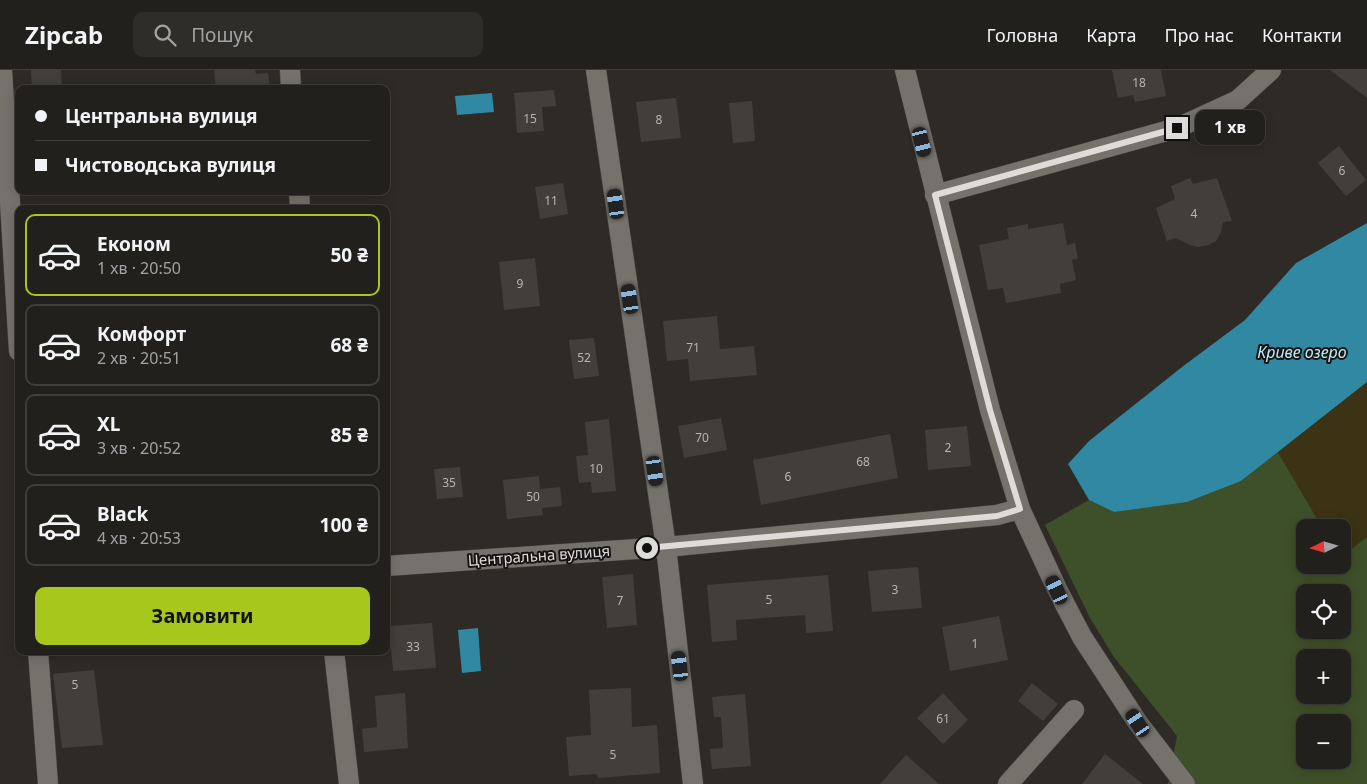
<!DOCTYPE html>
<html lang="uk">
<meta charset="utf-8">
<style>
:root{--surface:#22201d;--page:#2e2d2a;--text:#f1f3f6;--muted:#a2a3a4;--line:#3f3e3b;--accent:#a8c71c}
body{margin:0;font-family:"Noto Sans",sans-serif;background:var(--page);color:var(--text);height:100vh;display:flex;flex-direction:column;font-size:19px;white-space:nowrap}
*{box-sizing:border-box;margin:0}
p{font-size:16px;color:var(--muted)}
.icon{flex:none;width:28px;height:28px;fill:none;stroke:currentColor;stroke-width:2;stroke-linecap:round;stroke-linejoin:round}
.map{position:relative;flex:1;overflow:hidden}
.panel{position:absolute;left:15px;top:135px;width:375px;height:450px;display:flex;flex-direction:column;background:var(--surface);border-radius:10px;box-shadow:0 2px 12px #0003,0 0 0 1px var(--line)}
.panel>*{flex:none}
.hud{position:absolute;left:15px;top:15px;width:375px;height:110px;border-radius:10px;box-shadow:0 2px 12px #0003,0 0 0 1px var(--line);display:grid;align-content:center;height:110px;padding:0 20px;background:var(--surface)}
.needle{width:32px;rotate:265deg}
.tools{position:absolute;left:1296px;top:449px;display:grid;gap:10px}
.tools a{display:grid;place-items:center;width:55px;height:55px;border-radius:10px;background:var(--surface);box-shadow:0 2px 12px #0003,0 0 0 1px var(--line);font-size:25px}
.end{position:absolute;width:22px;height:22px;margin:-11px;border:6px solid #dedcd9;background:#111;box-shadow:0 0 0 2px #111}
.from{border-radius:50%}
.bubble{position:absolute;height:35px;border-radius:10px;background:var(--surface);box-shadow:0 2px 12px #0003,0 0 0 1px var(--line);font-size:16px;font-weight:700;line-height:35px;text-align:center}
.car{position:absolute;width:15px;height:30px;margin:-15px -8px;border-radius:6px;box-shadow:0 0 4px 1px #0007;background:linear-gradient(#222 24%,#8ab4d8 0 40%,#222 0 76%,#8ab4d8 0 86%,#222 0)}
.hud b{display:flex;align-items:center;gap:18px;height:48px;font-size:19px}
.hud b+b{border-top:1px solid var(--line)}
.hud i{width:12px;height:12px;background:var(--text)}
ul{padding:9px 0 0;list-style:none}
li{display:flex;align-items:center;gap:15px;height:82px;margin:0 10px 8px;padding:0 10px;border:2px solid var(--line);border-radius:10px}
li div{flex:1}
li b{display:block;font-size:19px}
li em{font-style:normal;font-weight:700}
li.current{border-color:var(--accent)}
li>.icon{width:45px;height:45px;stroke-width:1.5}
.action{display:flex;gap:10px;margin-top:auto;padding:10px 20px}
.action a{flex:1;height:58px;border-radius:10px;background:var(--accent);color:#111;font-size:20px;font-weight:700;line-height:58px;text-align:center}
header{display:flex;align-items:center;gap:30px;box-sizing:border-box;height:70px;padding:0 25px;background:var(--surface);border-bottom:1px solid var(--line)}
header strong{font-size:24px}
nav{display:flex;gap:28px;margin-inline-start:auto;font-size:18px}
.search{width:350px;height:45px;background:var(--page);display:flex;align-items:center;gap:12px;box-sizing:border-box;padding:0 18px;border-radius:10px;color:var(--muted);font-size:19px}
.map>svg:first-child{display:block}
</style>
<header>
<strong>Zipcab</strong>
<div class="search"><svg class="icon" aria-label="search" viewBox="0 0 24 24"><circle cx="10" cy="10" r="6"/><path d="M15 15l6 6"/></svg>Пошук</div>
<nav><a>Головна</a><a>Карта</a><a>Про нас</a><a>Контакти</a></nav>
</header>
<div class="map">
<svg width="1367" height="714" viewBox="0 0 1367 714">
<rect width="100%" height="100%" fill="#2e2b27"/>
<path fill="#3e5029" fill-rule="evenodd" d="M 1278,382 L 1322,457 L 1305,458 L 1305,495 L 1342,495 L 1343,485 L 1367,467 L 1367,714 L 1168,714 L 1177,666 L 1114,587 L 1090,548 L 1045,455 L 1089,430 L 1114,442 L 1241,411 ZM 1305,522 L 1342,522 L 1342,560 L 1305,560 ZM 1305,588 L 1342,588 L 1342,625 L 1305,625 ZM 1305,652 L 1342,652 L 1342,690 L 1305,690 Z"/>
<path fill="#3b3313" d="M 1367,312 L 1367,467 L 1343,485 L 1342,458 L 1322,457 L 1278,382 Z"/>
<g fill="#3088a2">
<path d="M 492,23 L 494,42 L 457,45 L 455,26 Z"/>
<path d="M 1367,153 L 1367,312 L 1241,411 L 1187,432 L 1114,442 L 1089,430 L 1068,394 L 1089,371 L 1182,297 L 1245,250 L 1296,193 Z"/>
<path d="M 478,558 L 481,601 L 462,603 L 458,560 Z"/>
</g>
<g fill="#423f3a">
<path d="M 31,0 L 61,0 L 62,19 L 32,19 Z"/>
<path d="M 214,0 L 255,0 L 256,4 L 268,3 L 270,19 L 216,19 Z"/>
<path d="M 1112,0 L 1161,0 L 1166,26 L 1135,32 L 1133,25 L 1118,28 Z"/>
<path d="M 1330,0 L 1367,0 L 1367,28 Z"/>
<path d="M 554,20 L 556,36 L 542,37 L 544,61 L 517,63 L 514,23 Z"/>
<path d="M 676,28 L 681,68 L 641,72 L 636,32 Z"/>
<path d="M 752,31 L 755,71 L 733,73 L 729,33 Z"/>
<path d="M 1339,76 L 1366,110 L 1346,126 L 1318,93 Z"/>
<path d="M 1190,108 L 1193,114 L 1217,108 L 1232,151 L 1223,152 L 1221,162 L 1216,171 L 1208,175 L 1198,177 L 1190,175 L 1176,168 L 1167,171 L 1156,138 L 1175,129 L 1171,116 Z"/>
<path d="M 563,113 L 568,144 L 540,149 L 535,117 Z"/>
<path d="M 1063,153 L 1067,175 L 1075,173 L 1078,189 L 1072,190 L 1076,210 L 1060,214 L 1061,223 L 1006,233 L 1003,218 L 988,220 L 979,175 L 1009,169 L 1007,158 L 1028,154 L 1028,159 Z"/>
<path d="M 535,188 L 540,236 L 504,240 L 499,192 Z"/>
<path d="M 717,246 L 720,279 L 754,276 L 757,305 L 690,311 L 688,289 L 667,291 L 663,251 Z"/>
<path d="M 594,268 L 599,306 L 574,309 L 569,270 Z"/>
<path d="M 721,348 L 727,380 L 684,388 L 678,356 Z"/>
<path d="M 609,349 L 616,421 L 592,423 L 591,412 L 579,413 L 576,386 L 588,385 L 585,352 Z"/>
<path d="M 967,356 L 971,396 L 928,400 L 925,360 Z"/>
<path d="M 890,364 L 898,408 L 761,435 L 753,390 Z"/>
<path d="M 460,397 L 463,427 L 437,429 L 434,399 Z"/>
<path d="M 539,406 L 540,419 L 560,417 L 562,436 L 542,438 L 543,445 L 507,449 L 503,410 Z"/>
<path d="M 918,497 L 922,538 L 872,542 L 868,501 Z"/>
<path d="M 633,504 L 637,555 L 607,558 L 602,507 Z"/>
<path d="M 828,505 L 833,561 L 806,563 L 805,545 L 736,550 L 737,570 L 712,572 L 707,515 Z"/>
<path d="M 999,546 L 1008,590 L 950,601 L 942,557 Z"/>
<path d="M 432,553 L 436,598 L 393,601 L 389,556 Z"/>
<path d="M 94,600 L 103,675 L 62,678 L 53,604 Z"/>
<path d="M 1032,613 L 1058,634 L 1043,651 L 1018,631 Z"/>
<path d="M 631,618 L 632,657 L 657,655 L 660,703 L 598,708 L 597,704 L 569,706 L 566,667 L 591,665 L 589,620 Z"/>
<path d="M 405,623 L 408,678 L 364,682 L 362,659 L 377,657 L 375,626 Z"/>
<path d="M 943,623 L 968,650 L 943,674 L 917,648 Z"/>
<path d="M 745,624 L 751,696 L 712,699 L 710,679 L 723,678 L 721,647 L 714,647 L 712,627 Z"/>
<path d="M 1105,684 L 1143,714 L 1082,714 Z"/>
<path d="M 906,685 L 939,714 L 880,714 Z"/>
</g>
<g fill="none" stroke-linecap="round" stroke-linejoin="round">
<g stroke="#4a4844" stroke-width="21">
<g id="minor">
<path d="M 2,0 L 19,281"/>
<path d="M 290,0 L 291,19"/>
<path d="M 596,0 L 666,477 L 693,714"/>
<path d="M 905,0 L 990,340 L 1020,439 L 1057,519 L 1082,567 L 1138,653 L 1185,714"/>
<path d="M 299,121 L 300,139"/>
<path d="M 935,125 L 1177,58 L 1238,30 L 1271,0"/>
<path d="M 386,496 L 666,477 L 997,445 L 1020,439"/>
<path d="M 38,581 L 48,714"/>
<path d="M 334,581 L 349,714"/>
<path d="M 1008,714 L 1074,640"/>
</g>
</g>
<use href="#minor" stroke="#75726c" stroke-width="20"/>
</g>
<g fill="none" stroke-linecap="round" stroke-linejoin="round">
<path stroke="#dedcd9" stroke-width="6" d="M 647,478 L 997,446 L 1020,439 L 990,340 L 935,125 L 1177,58"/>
</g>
<g text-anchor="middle" stroke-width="4" stroke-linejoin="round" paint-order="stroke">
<g font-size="12" fill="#b7b5b1">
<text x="1139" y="17">18</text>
<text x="530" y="53">15</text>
<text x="659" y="54">8</text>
<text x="1342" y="105">6</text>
<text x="551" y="135">11</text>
<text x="1194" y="148">4</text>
<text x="520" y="218">9</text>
<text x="693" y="282">71</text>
<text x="584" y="292">52</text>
<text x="702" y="372">70</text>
<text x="948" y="382">2</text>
<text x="863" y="396">68</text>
<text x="596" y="403">10</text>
<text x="788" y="411">6</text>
<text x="449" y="417">35</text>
<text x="533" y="431">50</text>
<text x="895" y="524">3</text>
<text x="769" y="534">5</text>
<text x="620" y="535">7</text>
<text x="975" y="578">1</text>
<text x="413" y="581">33</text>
<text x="75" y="619">5</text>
<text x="943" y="653">61</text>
<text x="613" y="689">5</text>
</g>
<g font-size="15" fill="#dedcd9" stroke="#151412">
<text transform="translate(539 486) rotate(-4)" y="5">Центральна вулиця</text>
</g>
<g font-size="16" font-style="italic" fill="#bee8f7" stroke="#151412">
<text x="1302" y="288">Криве озеро</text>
</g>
</g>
</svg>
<div class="tools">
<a><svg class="needle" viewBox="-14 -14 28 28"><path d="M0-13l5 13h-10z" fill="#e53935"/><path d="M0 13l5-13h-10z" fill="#a2a3a4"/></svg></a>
<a><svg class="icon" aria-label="locate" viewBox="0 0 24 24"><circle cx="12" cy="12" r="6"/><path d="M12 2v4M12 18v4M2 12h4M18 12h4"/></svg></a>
<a>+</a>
<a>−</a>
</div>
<i class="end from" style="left:647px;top:478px"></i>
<i class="end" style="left:1177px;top:58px"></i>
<div class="bubble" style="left:1195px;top:40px;width:70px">1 хв</div>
<i class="car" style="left:922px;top:72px;rotate:166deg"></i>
<i class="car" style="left:616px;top:134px;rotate:352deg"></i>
<i class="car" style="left:630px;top:229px;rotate:351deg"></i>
<i class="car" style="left:655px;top:401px;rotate:172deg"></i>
<i class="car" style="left:1057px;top:520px;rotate:335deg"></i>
<i class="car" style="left:680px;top:596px;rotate:353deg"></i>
<i class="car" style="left:1138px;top:653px;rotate:327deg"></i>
<div class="hud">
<b><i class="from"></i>Центральна вулиця</b>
<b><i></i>Чистоводська вулиця</b>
</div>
<section class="panel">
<ul>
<li class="current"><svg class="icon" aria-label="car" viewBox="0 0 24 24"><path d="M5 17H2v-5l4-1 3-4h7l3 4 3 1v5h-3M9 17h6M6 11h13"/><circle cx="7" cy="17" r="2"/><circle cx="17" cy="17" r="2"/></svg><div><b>Економ</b><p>1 хв · 20:50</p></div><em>50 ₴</em></li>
<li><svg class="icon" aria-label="car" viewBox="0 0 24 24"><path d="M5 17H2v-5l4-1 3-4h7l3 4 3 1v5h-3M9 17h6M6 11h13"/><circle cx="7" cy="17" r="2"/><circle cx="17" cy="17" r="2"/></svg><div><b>Комфорт</b><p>2 хв · 20:51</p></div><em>68 ₴</em></li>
<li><svg class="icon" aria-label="car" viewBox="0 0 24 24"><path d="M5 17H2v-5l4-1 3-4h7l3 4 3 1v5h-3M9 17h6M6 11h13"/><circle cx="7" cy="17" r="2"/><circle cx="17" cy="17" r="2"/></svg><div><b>XL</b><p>3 хв · 20:52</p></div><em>85 ₴</em></li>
<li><svg class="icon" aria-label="car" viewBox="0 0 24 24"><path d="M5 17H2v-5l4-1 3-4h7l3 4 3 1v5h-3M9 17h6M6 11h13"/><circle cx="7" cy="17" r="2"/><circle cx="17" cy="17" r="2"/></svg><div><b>Black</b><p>4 хв · 20:53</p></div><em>100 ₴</em></li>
</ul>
<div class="action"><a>Замовити</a></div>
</section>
</div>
